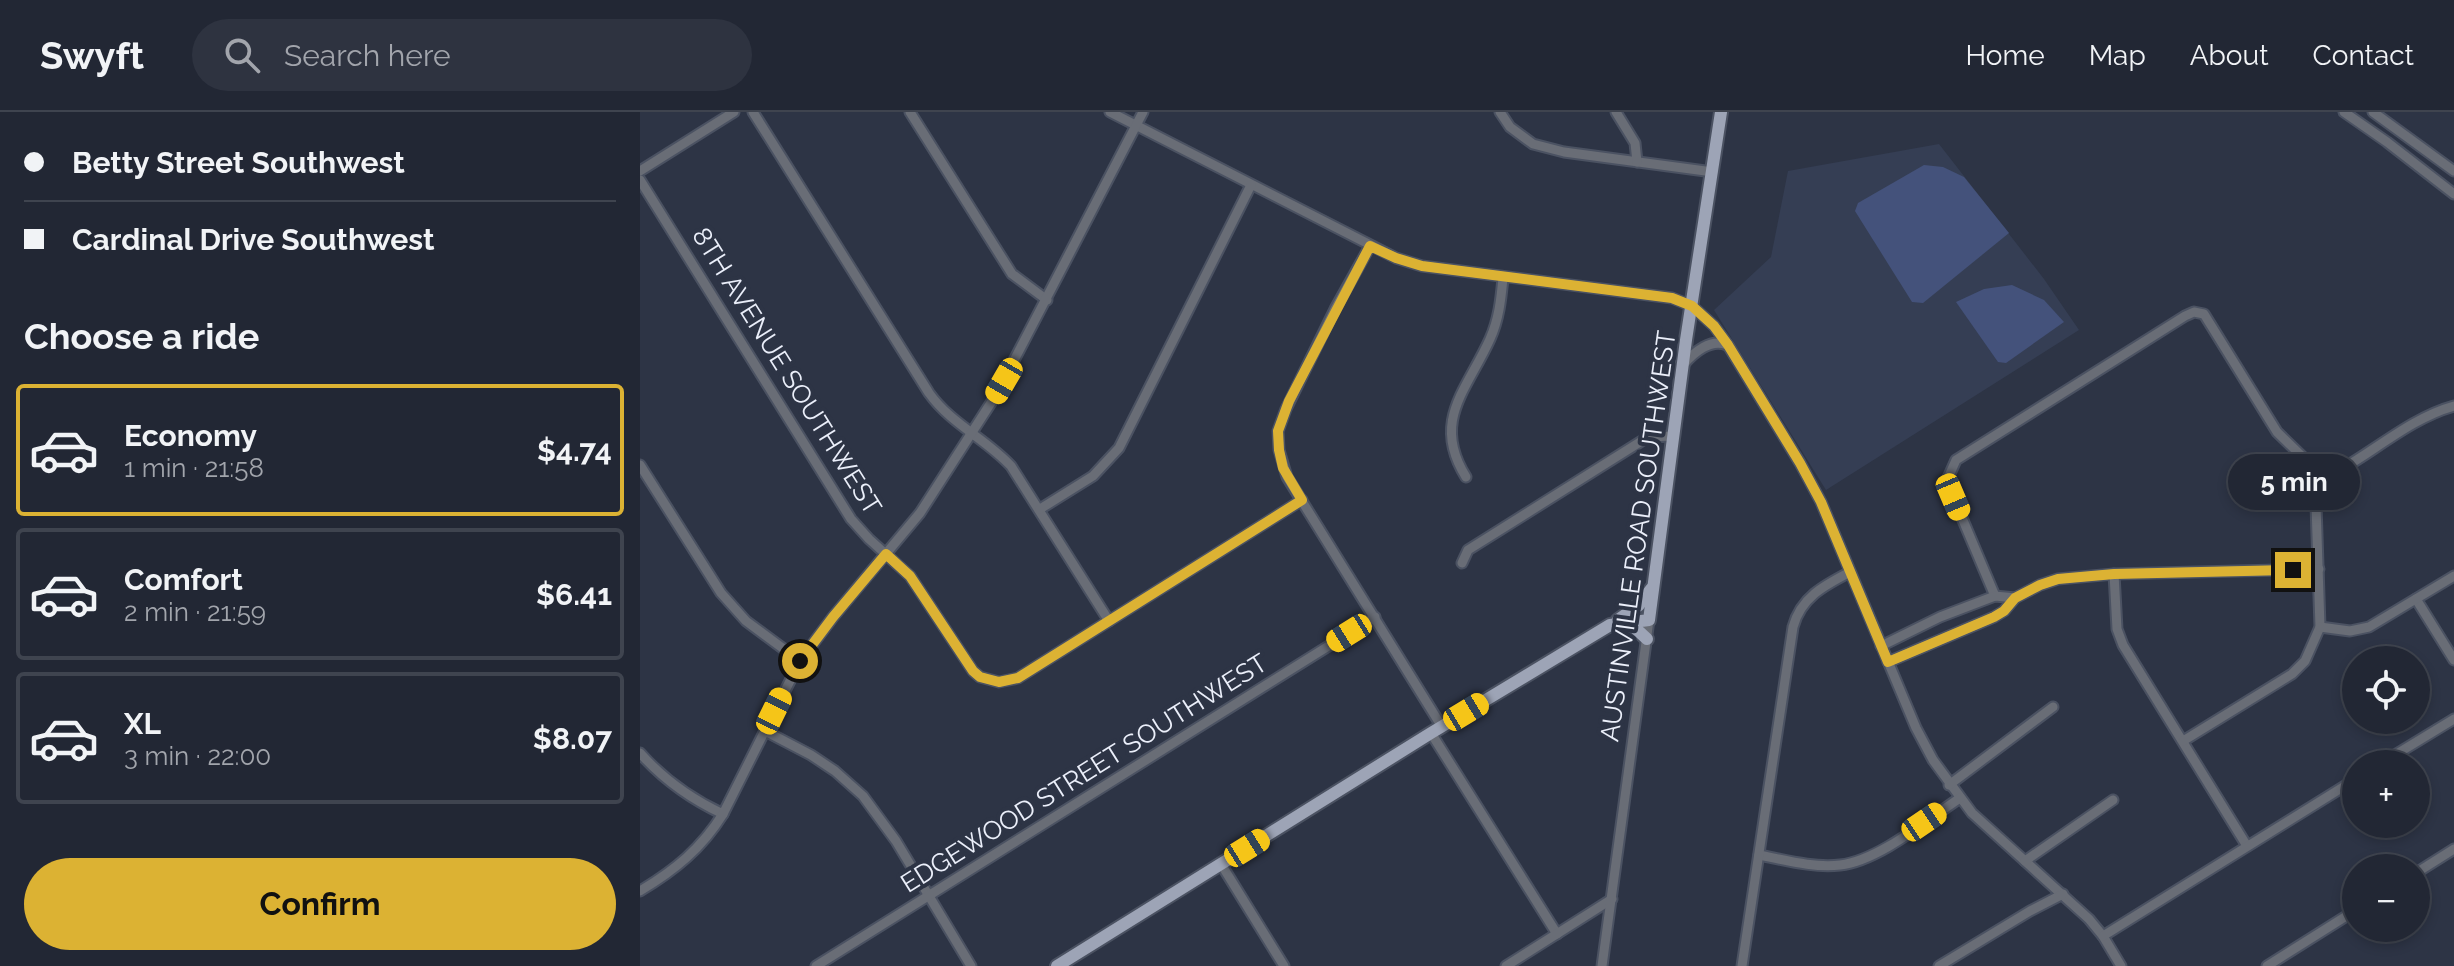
<!DOCTYPE html>
<meta charset="utf-8">
<style>
:root{--surface:#222734;--page:#2e3340;--text:#f1f3f6;--muted:#a2a5ac;--line:#3f444f;--accent:#dcb233}
body{margin:0;font-family:Raleway,sans-serif;background:var(--page);color:var(--text);height:100vh;display:flex;flex-direction:column;font-size:30px;white-space:nowrap}
*{box-sizing:border-box;margin:0}
p{font-size:26px;color:var(--muted)}
.icon{flex:none;width:44px;height:44px;fill:none;stroke:currentColor;stroke-width:2;stroke-linecap:round;stroke-linejoin:round}
.map{position:relative;flex:1;overflow:hidden}
.side{display:flex;flex-direction:column;background:var(--surface);width:640px}
.side>*{flex:none}
.banner{display:grid;align-content:center;height:176px;padding:0 24px;background:var(--surface)}
.fabs{position:absolute;left:1702px;top:534px;display:grid;gap:16px}
.fabs a{display:grid;place-items:center;width:88px;height:88px;border-radius:50%;background:var(--surface);box-shadow:0 4px 12px #0003,0 0 0 2px var(--line);font-size:40px}
.end{position:absolute;width:36px;height:36px;margin:-18px;border:10px solid #dcb233;background:#111;box-shadow:0 0 0 4px #111}
.from{border-radius:50%}
.bubble{position:absolute;height:56px;border-radius:28px;background:var(--surface);box-shadow:0 4px 12px #0003,0 0 0 2px var(--line);font-size:26px;font-weight:700;line-height:56px;text-align:center}
.car{position:absolute;width:24px;height:48px;margin:-24px -12px;border-radius:10px;box-shadow:0 0 6px 2px #0007;background:linear-gradient(#f5c518 24%,#345 0 40%,#f5c518 0 76%,#345 0 86%,#f5c518 0)}
.banner b{display:flex;align-items:center;gap:28px;height:76px;font-size:30px}
.banner b+b{border-top:2px solid var(--line)}
.banner i{width:20px;height:20px;background:var(--text)}
ul{padding:0;list-style:none}
li{display:flex;align-items:center;gap:24px;height:132px;margin:0 16px 12px;padding:0 8px;border:4px solid var(--line);border-radius:8px}
li div{flex:1}
li b{display:block;font-size:30px}
li em{font-style:normal;font-weight:700}
li.selected{border-color:var(--accent)}
li>.icon{width:72px;height:72px;stroke-width:1.5}
h2{padding:0 24px;font-size:36px;line-height:96px}
.cta{display:flex;gap:16px;margin-top:auto;padding:16px 24px}
.cta a{flex:1;height:92px;border-radius:48px;background:var(--accent);color:#111;font-size:32px;font-weight:700;line-height:92px;text-align:center}
header{display:flex;align-items:center;gap:48px;box-sizing:border-box;height:112px;padding:0 40px;background:var(--surface);border-bottom:2px solid var(--line)}
header strong{font-size:38px}
nav{display:flex;gap:44px;margin-inline-start:auto;font-size:28px}
.search{width:560px;height:72px;background:var(--page);display:flex;align-items:center;gap:20px;box-sizing:border-box;padding:0 28px;border-radius:44px;color:var(--muted);font-size:30px}
main{display:flex;flex:1;min-height:0}
.map>svg:first-child{display:block}
</style>
<header>
<strong>Swyft</strong>
<div class="search"><svg class="icon" aria-label="search" viewBox="0 0 24 24"><circle cx="10" cy="10" r="6"/><path d="M15 15l6 6"/></svg>Search here</div>
<nav><a>Home</a><a>Map</a><a>About</a><a>Contact</a></nav>
</header>
<main>
<section class="side">
<div class="banner">
<b><i class="from"></i>Betty Street Southwest</b>
<b><i></i>Cardinal Drive Southwest</b>
</div>
<h2>Choose a ride</h2>
<ul>
<li class="selected"><svg class="icon" aria-label="car" viewBox="0 0 24 24"><path d="M5 17H2v-5l4-1 3-4h7l3 4 3 1v5h-3M9 17h6M6 11h13"/><circle cx="7" cy="17" r="2"/><circle cx="17" cy="17" r="2"/></svg><div><b>Economy</b><p>1 min · 21:58</p></div><em>$4.74</em></li>
<li><svg class="icon" aria-label="car" viewBox="0 0 24 24"><path d="M5 17H2v-5l4-1 3-4h7l3 4 3 1v5h-3M9 17h6M6 11h13"/><circle cx="7" cy="17" r="2"/><circle cx="17" cy="17" r="2"/></svg><div><b>Comfort</b><p>2 min · 21:59</p></div><em>$6.41</em></li>
<li><svg class="icon" aria-label="car" viewBox="0 0 24 24"><path d="M5 17H2v-5l4-1 3-4h7l3 4 3 1v5h-3M9 17h6M6 11h13"/><circle cx="7" cy="17" r="2"/><circle cx="17" cy="17" r="2"/></svg><div><b>XL</b><p>3 min · 22:00</p></div><em>$8.07</em></li>
</ul>
<div class="cta"><a>Confirm</a></div>
</section>
<div class="map">
<svg width="1814" height="854" viewBox="0 0 1814 854">
<rect width="100%" height="100%" fill="#2d3445"/>
<path fill="#353e54" d="M 1299,32 L 1404,167 L 1439,218 L 1186,378 L 1074,198 L 1131,145 L 1148,59 Z"/>
<g fill="#44527b">
<path d="M 1284,53 L 1303,55 L 1324,65 L 1369,121 L 1283,191 L 1272,190 L 1215,99 L 1218,91 Z"/>
<path d="M 1372,173 L 1404,188 L 1424,210 L 1366,251 L 1358,250 L 1316,190 L 1344,177 Z"/>
</g>
<g fill="none" stroke-linecap="round" stroke-linejoin="round">
<g stroke="#4b5262" stroke-width="13">
<g id="minor">
<path d="M 113,0 L 289,281 C 311,312 346,327 371,354 L 469,509"/>
<path d="M 270,0 L 372,162 L 407,188"/>
<path d="M 470,0 L 756,146 L 782,154 L 1032,186 L 1052,194 L 1074,214 L 1088,233 L 1160,351 L 1181,390 L 1276,616 L 1293,648 L 1332,701 L 1449,807 L 1463,824 L 1481,854"/>
<path d="M 860,0 L 870,15 L 893,32 L 924,40 L 1073,60"/>
<path d="M 976,0 L 995,31 L 997,50"/>
<path d="M 1704,0 L 1747,30 L 1814,82"/>
<path d="M 1733,0 L 1814,59"/>
<path d="M 0,59 L 94,0"/>
<path d="M 0,68 L 211,407 L 229,427 L 270,464 L 333,559 L 340,565 L 359,570 L 378,566 L 662,388"/>
<path d="M 730,134 L 695,197 L 646,297 L 638,319 L 639,338 L 647,365 L 802,615"/>
<path d="M 1043,253 C 1054,240 1071,226 1087,233"/>
<path d="M 0,353 L 81,481 L 106,509 L 160,549"/>
<path d="M 826,365 C 791,309 827,278 850,227 C 859,207 861,187 863,166"/>
<path d="M 1676,371 C 1723,350 1766,307 1814,294"/>
<path d="M 400,397 L 453,364 L 479,336 L 611,73"/>
<path d="M 822,451 L 828,438 L 1008,325 L 1033,324"/>
<path d="M 1474,462 L 1477,517 L 1483,533 L 1607,734"/>
<path d="M 1355,484 L 1309,375 L 1308,366 L 1316,348 L 1545,204 L 1554,200 L 1564,202 L 1637,320 L 1671,353 L 1675,362 L 1680,515 L 1665,549 L 1652,562 L 1543,629"/>
<path d="M 1776,487 L 1814,548"/>
<path d="M 1680,515 L 1710,519 L 1729,515 L 1814,464"/>
<path d="M 1241,534 L 1300,505 L 1355,484 L 1375,486"/>
<path d="M 1248,550 L 1354,505 L 1364,499 L 1375,486 L 1400,473 L 1418,467 L 1474,462 L 1679,457"/>
<path d="M 125,619 L 171,643 L 195,659 L 223,684 L 256,729 L 331,854"/>
<path d="M 791,621 L 917,822"/>
<path d="M 0,641 C 24,668 51,687 83,702"/>
<path d="M 1740,652 L 1814,607"/>
<path d="M 1309,673 L 1413,595"/>
<path d="M 1119,743 C 1145,748 1173,756 1200,753 C 1238,749 1287,708 1320,686"/>
<path d="M 1385,749 L 1473,688"/>
<path d="M 581,752 L 644,854"/>
<path d="M 1776,761 L 1814,737"/>
<path d="M 0,779 C 35,758 61,737 83,702 L 160,549 L 193,505 L 280,401 L 356,283 L 503,0"/>
<path d="M 1463,824 L 1716,667"/>
<path d="M 176,854 L 735,505"/>
<path d="M 866,854 L 972,787"/>
<path d="M 962,854 L 1009,508"/>
<path d="M 1102,854 L 1153,515 C 1161,485 1185,473 1210,460"/>
<path d="M 1299,854 L 1390,799 L 1423,782"/>
<path d="M 1627,854 L 1716,798"/>
</g>
</g>
<g stroke="#4b5262" stroke-width="16">
<g id="major">
<path d="M 978,508 L 999,493 L 1011,477"/>
<path d="M 981,513 L 993,514 L 1007,527"/>
<path d="M 417,854 L 791,621 L 970,513 L 1009,508 L 1046,228 L 1081,0"/>
</g>
</g>
<use href="#minor" stroke="#696d76" stroke-width="9"/>
<use href="#major" stroke="#9da4b6" stroke-width="12"/>
</g>
<g fill="none" stroke-linecap="round" stroke-linejoin="round">
<path stroke="#dcb233" stroke-width="10" d="M 160,549 L 193,505 L 246,442 L 270,464 L 333,559 L 340,565 L 359,570 L 378,566 L 662,388 L 643,356 L 639,338 L 638,319 L 649,289 L 730,134 L 756,146 L 782,154 L 1032,186 L 1052,194 L 1074,214 L 1088,233 L 1160,351 L 1181,390 L 1248,550 L 1354,505 L 1364,499 L 1375,486 L 1400,473 L 1418,467 L 1474,462 L 1653,458"/>
</g>
<g text-anchor="middle" stroke-width="8" stroke-linejoin="round" paint-order="stroke">
<g font-size="26" fill="#ebeffa" stroke="#2d3445">
<text transform="translate(147 259) rotate(58)" y="9">8TH AVENUE SOUTHWEST</text>
<text transform="translate(998 424) rotate(-82)" y="9">AUSTINVILLE ROAD SOUTHWEST</text>
<text transform="translate(444 661) rotate(-32)" y="9">EDGEWOOD STREET SOUTHWEST</text>
</g>
</g>
</svg>
<div class="fabs">
<a><svg class="icon" aria-label="locate" viewBox="0 0 24 24"><circle cx="12" cy="12" r="6"/><path d="M12 2v4M12 18v4M2 12h4M18 12h4"/></svg></a>
<a>+</a>
<a>−</a>
</div>
<i class="end from" style="left:160px;top:549px"></i>
<i class="end" style="left:1653px;top:458px"></i>
<div class="bubble" style="left:1588px;top:342px;width:132px">5 min</div>
<i class="car" style="left:364px;top:269px;rotate:210deg"></i>
<i class="car" style="left:1313px;top:385px;rotate:157deg"></i>
<i class="car" style="left:709px;top:521px;rotate:238deg"></i>
<i class="car" style="left:134px;top:599px;rotate:26deg"></i>
<i class="car" style="left:826px;top:600px;rotate:59deg"></i>
<i class="car" style="left:1284px;top:710px;rotate:56deg"></i>
<i class="car" style="left:607px;top:736px;rotate:58deg"></i>
</div>
</main>
